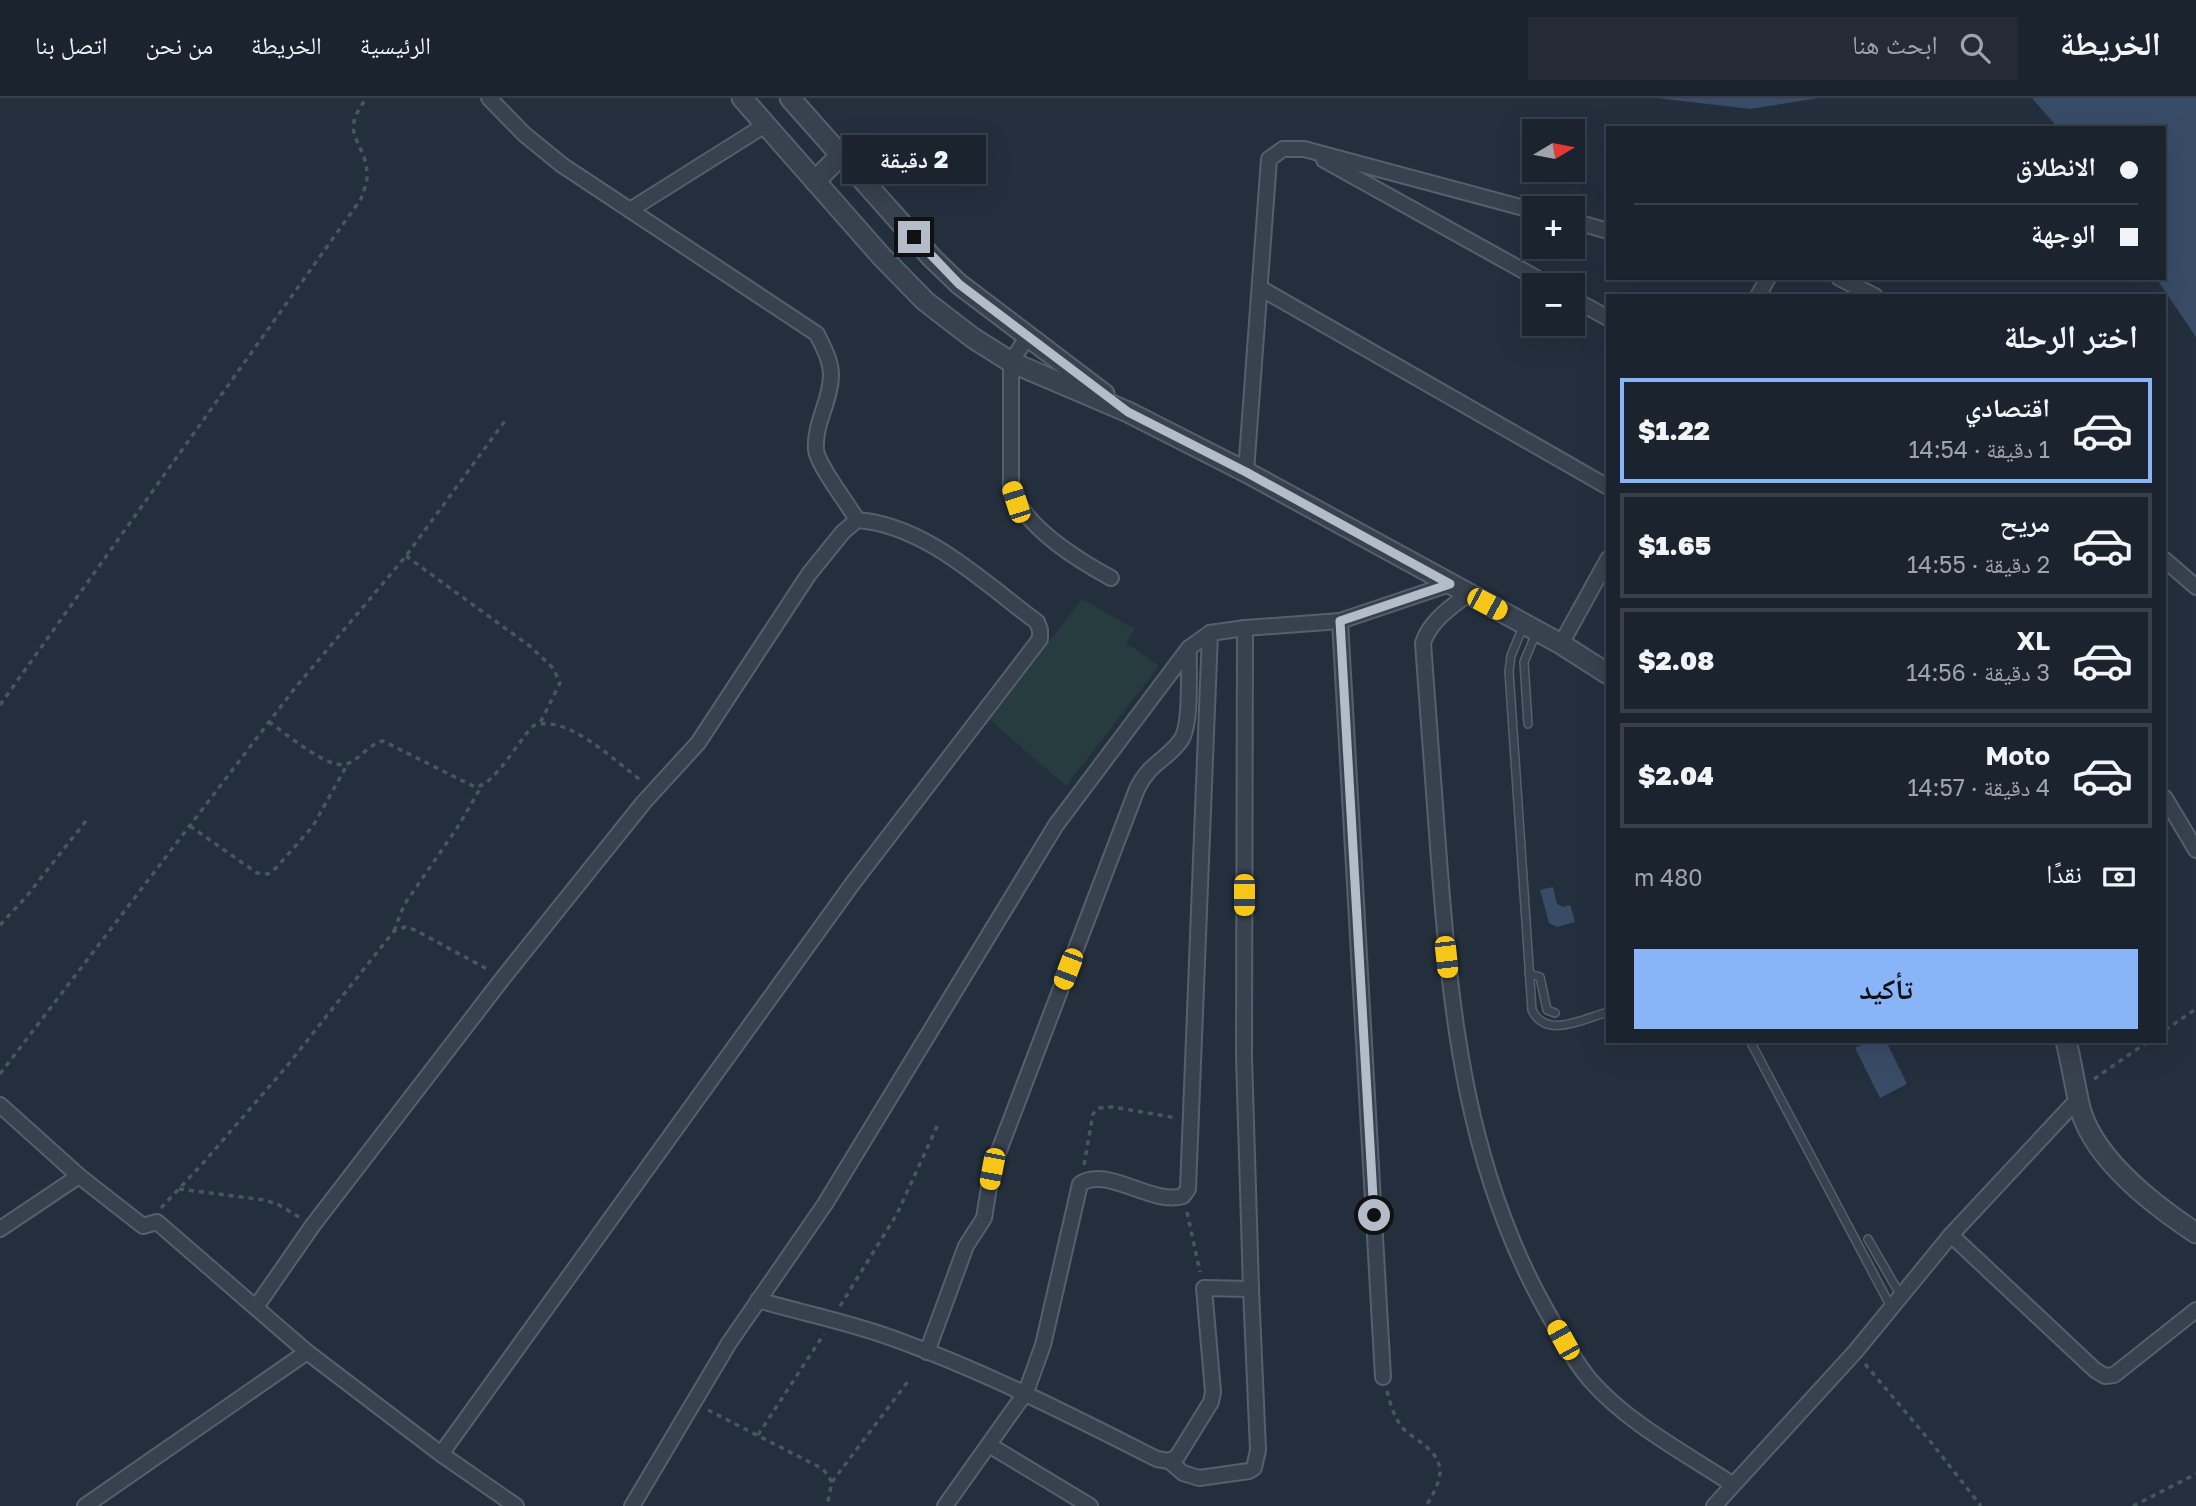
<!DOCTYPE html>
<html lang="ar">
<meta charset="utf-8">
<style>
:root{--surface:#1b232e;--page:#242b36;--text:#f1f3f6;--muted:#a0a4aa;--line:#39404a;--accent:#8ab4f8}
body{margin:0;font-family:"Golos Text","Noto Naskh Arabic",sans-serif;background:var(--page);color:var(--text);direction:rtl;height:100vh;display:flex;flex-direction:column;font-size:26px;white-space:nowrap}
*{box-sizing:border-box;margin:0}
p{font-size:23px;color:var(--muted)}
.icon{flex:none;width:38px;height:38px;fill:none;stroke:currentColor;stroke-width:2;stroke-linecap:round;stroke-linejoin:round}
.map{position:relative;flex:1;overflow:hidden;direction:ltr}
.side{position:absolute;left:1606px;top:196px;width:560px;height:749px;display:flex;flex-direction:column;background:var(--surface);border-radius:0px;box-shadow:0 7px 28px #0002,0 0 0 2px var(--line);direction:rtl}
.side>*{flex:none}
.guide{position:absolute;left:1606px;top:28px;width:560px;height:154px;border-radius:0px;box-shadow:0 7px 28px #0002,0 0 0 2px var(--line);direction:rtl;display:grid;align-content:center;height:154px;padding:0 28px;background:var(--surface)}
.needle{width:46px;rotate:80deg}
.buttons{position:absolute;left:1522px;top:21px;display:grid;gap:14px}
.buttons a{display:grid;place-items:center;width:63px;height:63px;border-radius:0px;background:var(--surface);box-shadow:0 7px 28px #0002,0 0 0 2px var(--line);font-size:35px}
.end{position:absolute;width:32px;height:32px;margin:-16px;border:9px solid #b4bcc9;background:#111;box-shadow:0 0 0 4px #111}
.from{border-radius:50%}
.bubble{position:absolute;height:49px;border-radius:0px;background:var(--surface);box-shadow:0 7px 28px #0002,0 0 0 2px var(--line);font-size:23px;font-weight:800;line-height:49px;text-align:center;direction:rtl}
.car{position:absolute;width:21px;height:42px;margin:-21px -10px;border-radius:9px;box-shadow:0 0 5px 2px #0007;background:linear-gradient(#f5c518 24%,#345 0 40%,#f5c518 0 76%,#345 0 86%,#f5c518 0)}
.guide b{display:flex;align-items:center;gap:24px;height:66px;font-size:26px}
.guide b+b{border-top:2px solid var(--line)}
.guide i{width:18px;height:18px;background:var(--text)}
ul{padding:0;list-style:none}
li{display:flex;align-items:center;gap:21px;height:105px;margin:0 14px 10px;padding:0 14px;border:4px solid var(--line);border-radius:0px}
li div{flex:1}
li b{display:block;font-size:26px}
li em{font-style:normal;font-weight:800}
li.on{border-color:var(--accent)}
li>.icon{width:63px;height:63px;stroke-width:1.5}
h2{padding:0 28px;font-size:32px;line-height:84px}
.pay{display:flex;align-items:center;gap:18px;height:77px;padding:0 28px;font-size:26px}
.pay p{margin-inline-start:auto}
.button{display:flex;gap:14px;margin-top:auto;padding:14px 28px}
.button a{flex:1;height:80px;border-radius:0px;background:var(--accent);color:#111;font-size:28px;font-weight:800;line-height:80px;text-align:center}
header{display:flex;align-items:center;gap:42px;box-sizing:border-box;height:98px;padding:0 35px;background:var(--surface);border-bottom:2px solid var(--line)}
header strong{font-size:33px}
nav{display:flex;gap:38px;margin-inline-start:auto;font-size:24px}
.search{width:490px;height:63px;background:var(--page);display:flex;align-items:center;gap:18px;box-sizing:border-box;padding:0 24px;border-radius:0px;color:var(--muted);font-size:26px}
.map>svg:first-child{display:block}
</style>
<header>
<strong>الخريطة</strong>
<div class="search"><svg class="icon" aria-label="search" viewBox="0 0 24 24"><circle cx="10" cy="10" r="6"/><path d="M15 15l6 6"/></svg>ابحث هنا</div>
<nav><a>الرئيسية</a><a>الخريطة</a><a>من نحن</a><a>اتصل بنا</a></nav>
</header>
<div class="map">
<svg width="2196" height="1408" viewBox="0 0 2196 1408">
<rect width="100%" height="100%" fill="#242f3e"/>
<path fill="#263c3f" d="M 1082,501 L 1135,531 L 1126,545 L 1159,568 L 1066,688 L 989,621 Z"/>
<g fill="#394c67">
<path d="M 1657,0 L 1818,0 L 1751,11 Z"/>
<path d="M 2032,0 L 2196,0 L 2196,239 L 2156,180 L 2165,180 L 2165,30 L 2058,30 Z"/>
<path d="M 1553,789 L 1557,806 L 1563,809 L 1570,807 L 1575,824 L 1557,829 L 1549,825 L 1540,792 Z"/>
<path d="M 1870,943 L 1886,943 L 1907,986 L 1880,1000 L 1855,950 Z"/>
</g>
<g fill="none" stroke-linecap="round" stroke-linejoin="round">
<g stroke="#565f6c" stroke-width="10">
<g id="service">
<path d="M 1524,526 L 1511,558 L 1509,573 L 1532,912 C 1546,942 1585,920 1608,914"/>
<path d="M 1528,626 L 1524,564 L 1536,535"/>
<path d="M 1529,876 L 1540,879 L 1547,912 L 1555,915"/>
<path d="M 1750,943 L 1891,1209"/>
<path d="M 1868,1141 L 1901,1198"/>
</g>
</g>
<g stroke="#565f6c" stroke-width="18">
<g id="minor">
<path d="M 1324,62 L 1549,187"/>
<path d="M 630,112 L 765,27"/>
<path d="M 1573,123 L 1608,133"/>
<path d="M 1839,180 L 1875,198"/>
<path d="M 1260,190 L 1608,389"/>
<path d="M 1758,198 L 1768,180"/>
<path d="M 1573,201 L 1608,220"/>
<path d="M 1028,238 L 1011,264 L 1011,390 C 1024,429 1076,461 1111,480"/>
<path d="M 1246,374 L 1269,61 L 1283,51 L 1304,51 L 1535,113"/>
<path d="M 2165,462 L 2196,489"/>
<path d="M 1468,496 C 1450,510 1430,523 1423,545 C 1428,617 1434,690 1439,762 C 1451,920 1467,1071 1546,1212 C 1560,1236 1573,1262 1591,1283 C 1629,1326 1685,1355 1732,1386"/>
<path d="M 1340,523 L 1383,1279"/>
<path d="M 1561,546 L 1608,461"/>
<path d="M 2165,700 L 2196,752"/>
<path d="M 0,1007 L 79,1078 L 143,1128 L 157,1124 L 307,1254 L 441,1356 L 516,1408"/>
<path d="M 0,1131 L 79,1078"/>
<path d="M 1951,1137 L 2095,1272 L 2105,1278 L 2114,1277 L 2196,1212"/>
<path d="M 758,1202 C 802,1215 849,1224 892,1240 C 984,1273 1070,1317 1157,1361 L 1169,1363 L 1177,1359 L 1211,1304 L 1213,1294 L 1204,1190 L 1251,1191 L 1244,958 L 1245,530"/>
<path d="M 256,1209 L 313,1127 L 503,880 L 644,704 L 698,645 L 809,476 L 843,434 L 857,422 C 847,404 818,368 816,352 C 814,325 831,303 831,277 C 831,262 823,249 817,236 L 562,67 L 524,36 L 489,0"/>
<path d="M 927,1254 L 966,1148 L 984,1120 L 992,1071 L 1137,691 C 1150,664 1167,662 1181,642 C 1192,626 1188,571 1189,550"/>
<path d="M 989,1347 L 1090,1408"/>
<path d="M 441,1356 L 853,785 L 1040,541 L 1040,532 L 1037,524 C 984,485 926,427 857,422"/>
<path d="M 1169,1363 L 1183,1375 L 1199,1380 L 1249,1373 L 1254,1370 L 1258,1352 L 1251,1191"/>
<path d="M 85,1408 L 307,1254"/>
<path d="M 632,1408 L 729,1245 L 825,1106 L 1056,727 L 1189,550 L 1210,535 L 1245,530 L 1340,523 L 1450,486"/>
<path d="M 945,1408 L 1026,1294 L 1043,1247 L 1080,1086 C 1107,1067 1152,1108 1183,1098 L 1188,1091 L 1210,535"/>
<path d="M 1714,1408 L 1855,1254 L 1951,1137 L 2078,1001"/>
</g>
</g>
<g stroke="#565f6c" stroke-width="23">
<g id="tertiary">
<path d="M 742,0 L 882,159 L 925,203 L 973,240 L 1011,264 L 1128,314 L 1246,374 L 1561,546 L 1608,576"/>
<path d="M 790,0 L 932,160 L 959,186 L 1104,296"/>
<path d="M 815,83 L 841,57"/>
<path d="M 2066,943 C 2071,963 2074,982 2078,1001 C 2087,1056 2152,1106 2196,1135"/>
</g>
</g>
<g stroke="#44595c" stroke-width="3.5" stroke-dasharray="5 5" stroke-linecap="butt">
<path d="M 406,458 L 531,549 L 553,570 L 560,585 L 540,625"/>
<path d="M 0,607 L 361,101 C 363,94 367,86 367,79 C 368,43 336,38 367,0"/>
<path d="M 269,624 C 284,634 328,672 346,666 C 360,662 368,646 383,643 L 475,689 C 494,688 519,642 533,628 C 566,614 617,665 643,684"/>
<path d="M 190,728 L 257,775 L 268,776 L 276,770 L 313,728 L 347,667"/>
<path d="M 0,827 L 26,799 L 89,719"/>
<path d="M 394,833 L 404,807 L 457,730 L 481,689"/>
<path d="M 2165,932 L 2196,911"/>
<path d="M 0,976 L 295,590 L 406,458 L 507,320"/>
<path d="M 2094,981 L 2149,943"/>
<path d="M 1084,1067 L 1093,1016 L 1098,1010 L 1113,1009 L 1177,1020"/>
<path d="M 179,1091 L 265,1102 L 279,1107 L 299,1119"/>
<path d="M 161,1110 L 204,1064 L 287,968 L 394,833 L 405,829 L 415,832 L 489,872"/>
<path d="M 1187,1114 L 1200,1174"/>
<path d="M 840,1208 L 897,1116 L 939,1024"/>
<path d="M 1865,1266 L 1930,1343 L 1981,1408"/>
<path d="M 1387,1293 C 1390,1305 1394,1319 1402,1329 C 1407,1336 1416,1340 1423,1346 C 1449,1366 1441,1383 1426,1408"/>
<path d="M 708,1312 L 823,1371 L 832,1384 L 827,1408"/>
<path d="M 758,1337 L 824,1236"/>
<path d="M 832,1384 L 909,1282"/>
<path d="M 2133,1408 L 2196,1376"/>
</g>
<use href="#service" stroke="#38414e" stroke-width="7"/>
<use href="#minor" stroke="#38414e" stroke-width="14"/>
<use href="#tertiary" stroke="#38414e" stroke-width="19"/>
</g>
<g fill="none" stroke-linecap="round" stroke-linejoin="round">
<path stroke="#b4bcc9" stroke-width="9" d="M 914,139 L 959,186 L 1128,314 L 1246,374 L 1450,486 L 1340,523 L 1374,1117"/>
</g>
</svg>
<div class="buttons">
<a><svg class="needle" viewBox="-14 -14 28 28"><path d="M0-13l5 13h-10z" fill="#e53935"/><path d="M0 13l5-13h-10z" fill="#a0a4aa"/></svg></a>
<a>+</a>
<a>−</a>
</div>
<i class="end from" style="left:1374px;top:1117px"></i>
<i class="end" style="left:914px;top:139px"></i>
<div class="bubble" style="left:842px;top:37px;width:144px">2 دقيقة</div>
<i class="car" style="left:1016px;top:404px;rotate:342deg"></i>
<i class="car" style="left:1487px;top:506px;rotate:118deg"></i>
<i class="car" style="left:1244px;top:797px;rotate:180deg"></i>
<i class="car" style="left:1446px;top:859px;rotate:174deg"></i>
<i class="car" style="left:1068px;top:871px;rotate:201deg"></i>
<i class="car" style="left:992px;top:1071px;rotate:191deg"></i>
<i class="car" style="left:1563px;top:1242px;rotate:331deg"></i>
<div class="guide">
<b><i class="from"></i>الانطلاق</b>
<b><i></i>الوجهة</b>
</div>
<section class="side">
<h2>اختر الرحلة</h2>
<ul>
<li class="on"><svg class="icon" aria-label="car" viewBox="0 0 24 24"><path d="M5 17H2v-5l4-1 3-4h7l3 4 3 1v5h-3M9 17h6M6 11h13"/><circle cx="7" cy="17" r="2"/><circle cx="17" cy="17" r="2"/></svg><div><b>اقتصادي</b><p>1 دقيقة · 14:54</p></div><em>$1.22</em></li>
<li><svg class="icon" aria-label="car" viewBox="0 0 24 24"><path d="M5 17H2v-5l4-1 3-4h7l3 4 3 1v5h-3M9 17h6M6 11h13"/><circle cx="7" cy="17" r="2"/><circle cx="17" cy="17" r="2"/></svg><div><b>مريح</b><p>2 دقيقة · 14:55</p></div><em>$1.65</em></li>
<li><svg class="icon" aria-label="car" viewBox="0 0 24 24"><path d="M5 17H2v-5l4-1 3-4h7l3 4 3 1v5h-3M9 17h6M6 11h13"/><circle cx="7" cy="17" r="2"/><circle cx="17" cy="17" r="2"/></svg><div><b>XL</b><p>3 دقيقة · 14:56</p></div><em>$2.08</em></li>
<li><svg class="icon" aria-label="car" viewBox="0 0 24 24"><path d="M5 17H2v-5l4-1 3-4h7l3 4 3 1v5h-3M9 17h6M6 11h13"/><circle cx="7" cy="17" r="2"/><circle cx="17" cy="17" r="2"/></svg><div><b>Moto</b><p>4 دقيقة · 14:57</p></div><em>$2.04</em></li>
</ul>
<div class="pay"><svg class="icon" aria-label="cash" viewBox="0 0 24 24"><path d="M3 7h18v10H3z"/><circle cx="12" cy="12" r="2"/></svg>نقدًا<p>480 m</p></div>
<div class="button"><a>تأكيد</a></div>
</section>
</div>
